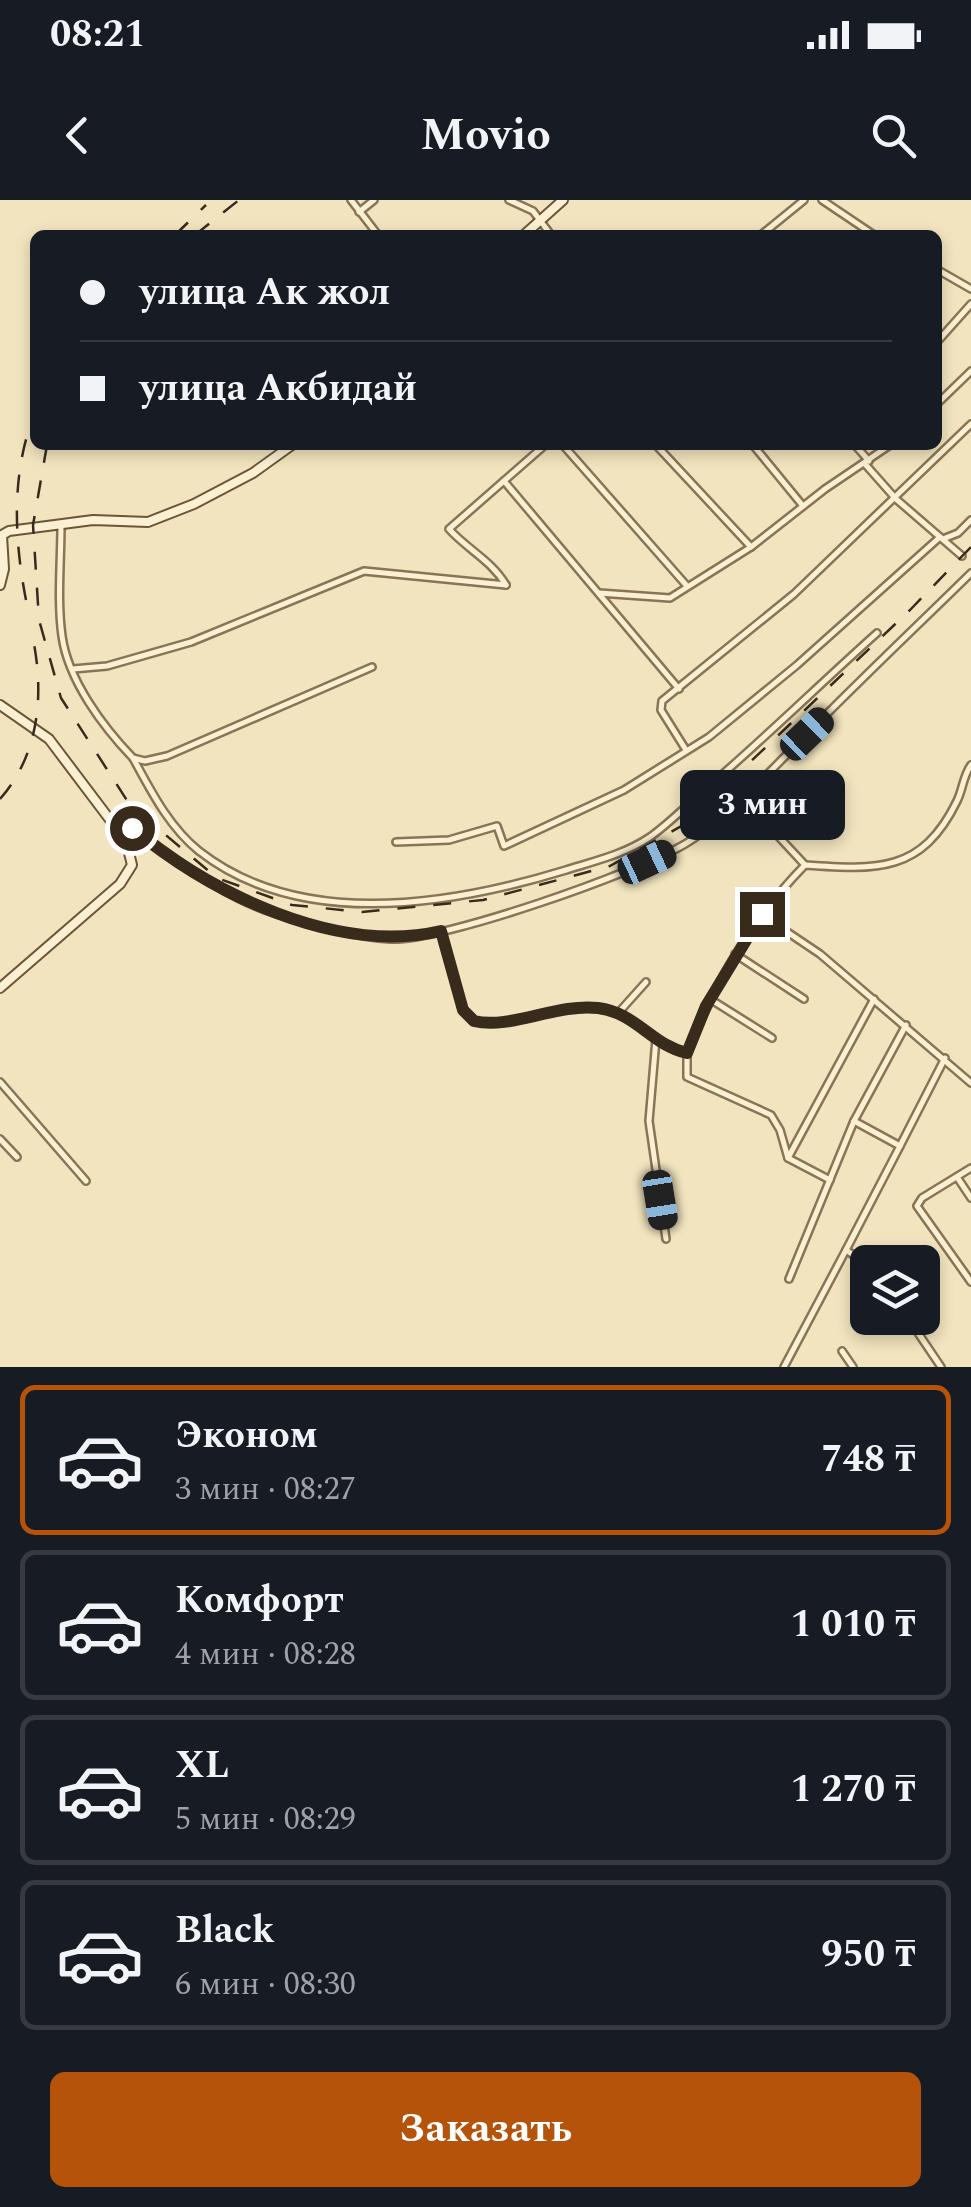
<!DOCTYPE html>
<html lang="ru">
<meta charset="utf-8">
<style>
:root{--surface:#171b24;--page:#20242c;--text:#f1f3f6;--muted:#9ea1a6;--line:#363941;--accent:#b45309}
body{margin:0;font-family:Spectral,serif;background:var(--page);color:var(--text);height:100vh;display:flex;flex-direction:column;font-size:38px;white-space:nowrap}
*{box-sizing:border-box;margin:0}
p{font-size:32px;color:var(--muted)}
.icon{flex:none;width:55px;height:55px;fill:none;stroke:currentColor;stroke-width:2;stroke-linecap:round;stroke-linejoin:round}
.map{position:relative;height:1167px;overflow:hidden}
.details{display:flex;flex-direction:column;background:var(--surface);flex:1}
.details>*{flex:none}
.hud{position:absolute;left:30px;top:30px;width:912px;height:220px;border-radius:15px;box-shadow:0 5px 15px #0003;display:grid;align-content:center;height:220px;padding:0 50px;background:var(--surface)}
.tools{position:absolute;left:850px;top:1045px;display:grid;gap:20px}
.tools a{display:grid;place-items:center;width:90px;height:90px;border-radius:15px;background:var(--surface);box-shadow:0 5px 15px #0003;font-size:50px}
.end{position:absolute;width:45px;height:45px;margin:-22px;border:12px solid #392b1b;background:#fff;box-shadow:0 0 0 5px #fff}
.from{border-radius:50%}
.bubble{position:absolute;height:70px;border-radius:15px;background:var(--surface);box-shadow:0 5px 15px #0003;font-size:32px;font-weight:700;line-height:70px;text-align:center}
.car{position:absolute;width:30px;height:60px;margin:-30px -15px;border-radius:12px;box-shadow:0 0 8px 2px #0007;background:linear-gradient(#222 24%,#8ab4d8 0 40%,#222 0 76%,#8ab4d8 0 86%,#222 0)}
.hud b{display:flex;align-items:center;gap:35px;height:95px;font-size:38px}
.hud b+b{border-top:2px solid var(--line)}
.hud i{width:25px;height:25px;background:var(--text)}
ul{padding:18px 0 0;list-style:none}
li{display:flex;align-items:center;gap:30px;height:150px;margin:0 20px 15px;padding:0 30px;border:5px solid var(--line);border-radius:15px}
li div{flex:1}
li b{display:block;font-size:38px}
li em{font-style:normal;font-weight:700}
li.on{border-color:var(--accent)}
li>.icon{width:90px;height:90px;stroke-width:1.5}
.cta{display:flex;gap:20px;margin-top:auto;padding:20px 50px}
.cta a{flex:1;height:115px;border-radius:15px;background:var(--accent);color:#fff;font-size:40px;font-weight:700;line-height:115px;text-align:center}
.status{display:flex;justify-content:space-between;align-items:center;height:70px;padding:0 50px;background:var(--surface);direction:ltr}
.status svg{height:28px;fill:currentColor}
header{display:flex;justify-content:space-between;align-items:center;height:130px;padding:0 50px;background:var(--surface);font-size:45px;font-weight:700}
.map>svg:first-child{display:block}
</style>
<div class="status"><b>08:21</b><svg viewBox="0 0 49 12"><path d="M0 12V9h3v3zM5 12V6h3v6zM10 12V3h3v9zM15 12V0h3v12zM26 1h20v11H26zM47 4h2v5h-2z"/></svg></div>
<header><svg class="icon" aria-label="back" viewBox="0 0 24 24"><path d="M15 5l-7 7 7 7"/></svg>Movio<svg class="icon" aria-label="search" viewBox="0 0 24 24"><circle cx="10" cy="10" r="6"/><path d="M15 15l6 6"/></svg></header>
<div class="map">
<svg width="971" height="1167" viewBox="0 0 971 1167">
<rect width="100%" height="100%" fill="#f1e4be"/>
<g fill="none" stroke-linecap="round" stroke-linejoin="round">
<g stroke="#8a7455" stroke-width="10">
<g id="street">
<path d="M 351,0 L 378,35"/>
<path d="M 509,0 L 533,11 L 551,35"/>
<path d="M 822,0 L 874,35"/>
<path d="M 359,12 L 374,0"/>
<path d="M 761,35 L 804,0"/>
<path d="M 938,70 L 971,89"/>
<path d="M 938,141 L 971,104"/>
<path d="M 938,203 L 971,171"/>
<path d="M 563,245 L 687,386"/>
<path d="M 656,245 L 751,347"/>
<path d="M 753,245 L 803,306"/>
<path d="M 855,245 L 869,261"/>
<path d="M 865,264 L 896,299 L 962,356"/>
<path d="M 504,281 L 679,489"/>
<path d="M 61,325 C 61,361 57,400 62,436 C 68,480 103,527 133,558 L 145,561 L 167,556 L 372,467"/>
<path d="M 943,339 L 958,333 L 971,320"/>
<path d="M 506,385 C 491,360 468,350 449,329 L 545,245"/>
<path d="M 599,393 L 670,398 L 751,347 L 825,289 L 890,245"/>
<path d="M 73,469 L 107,466 L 191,442 L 364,371 L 506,385"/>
<path d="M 686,550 L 661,510 L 662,501 L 794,394 L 971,224"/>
<path d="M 133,558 C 151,591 169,627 199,651 C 301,731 452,705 566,670 C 595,661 625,654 650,637 C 671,622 689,603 708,587 C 766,537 820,484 877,433"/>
<path d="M 741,596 L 805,665"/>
<path d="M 115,624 L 123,622 C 170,653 216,694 271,712 C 307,724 352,737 390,739 C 441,742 638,672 685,644 C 726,620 774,567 809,532 C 862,478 917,426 971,373"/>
<path d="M 396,642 L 449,640 L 497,626 L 504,646 L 624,590 L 709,537 L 797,465 L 940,337"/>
<path d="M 762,715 L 820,754 L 971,883"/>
<path d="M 441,731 L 463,810 L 474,821 C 510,830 557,804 598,808 C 636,813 650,845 687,853 C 715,782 752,719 805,665 C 877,670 922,673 957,601 C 963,589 963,576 971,565"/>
<path d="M 735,754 L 804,799"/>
<path d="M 710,799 L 772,838"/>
<path d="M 620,811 L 646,782"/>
<path d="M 656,839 L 649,921 L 666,1039"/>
<path d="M 687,853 L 687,877 L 771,915 L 780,930 L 788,958 L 830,980"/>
<path d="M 0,882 L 86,981"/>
<path d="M 854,921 L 900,946 L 846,1050 L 868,1065"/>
<path d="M 0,939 L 17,957"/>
<path d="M 900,946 L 945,858"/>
<path d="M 788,958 L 874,799"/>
<path d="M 971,968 L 922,998 L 917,1006 L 971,1082"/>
<path d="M 957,977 L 971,998"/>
<path d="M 789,1079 L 854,921 L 906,825"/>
<path d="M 908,1118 L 941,1167"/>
<path d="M 842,1151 L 853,1167"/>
<path d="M 784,1167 L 846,1050"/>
</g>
</g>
<g stroke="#6c5539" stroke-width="12">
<g id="secondary">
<path d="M 524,35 L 563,0"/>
<path d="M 0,385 L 4,369 L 2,335 L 9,331 L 93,320 L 148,322 L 194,304 L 253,273 L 292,245"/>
<path d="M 0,505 L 49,539 L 126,641 L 132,665 L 120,684 L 0,788"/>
</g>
</g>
<use href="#street" stroke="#fbf1d2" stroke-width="5"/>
<use href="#secondary" stroke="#fbf1d2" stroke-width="8"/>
<g stroke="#392b1b" stroke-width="2.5" stroke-dasharray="18 18" stroke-linecap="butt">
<path d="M 175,35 L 206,5"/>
<path d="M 195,35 L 239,0"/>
<path d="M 47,245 L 33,325 L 39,420 L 61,498 L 130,605 L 217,678 L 292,705 L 362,712 L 483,700 L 610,666 L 685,624 L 910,410 L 971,347"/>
<path d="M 26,400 C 14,339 11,271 35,213"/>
<path d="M 0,599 C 38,556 44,498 34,444"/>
</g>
</g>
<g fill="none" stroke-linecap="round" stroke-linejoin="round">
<path stroke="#392b1b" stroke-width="12" d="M 132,628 C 212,694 336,755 441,731 L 463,810 L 474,821 C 510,830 557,803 598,808 C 637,813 651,845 687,853 L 706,806 L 762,714"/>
</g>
</svg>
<div class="tools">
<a><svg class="icon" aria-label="layers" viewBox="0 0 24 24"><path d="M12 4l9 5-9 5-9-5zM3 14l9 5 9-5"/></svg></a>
</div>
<i class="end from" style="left:132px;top:628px"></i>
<i class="end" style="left:762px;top:714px"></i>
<div class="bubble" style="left:680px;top:570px;width:165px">3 мин</div>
<i class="car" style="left:807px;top:534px;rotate:46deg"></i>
<i class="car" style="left:647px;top:662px;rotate:65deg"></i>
<i class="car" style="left:660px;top:1000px;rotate:171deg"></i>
<div class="hud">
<b><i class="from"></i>улица Ак жол</b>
<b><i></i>улица Акбидай</b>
</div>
</div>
<section class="details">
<ul>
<li class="on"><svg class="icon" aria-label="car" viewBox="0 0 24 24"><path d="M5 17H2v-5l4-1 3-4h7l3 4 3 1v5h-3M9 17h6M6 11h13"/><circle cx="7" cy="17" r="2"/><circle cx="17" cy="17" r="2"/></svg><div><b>Эконом</b><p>3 мин · 08:27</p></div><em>748 ₸</em></li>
<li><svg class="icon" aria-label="car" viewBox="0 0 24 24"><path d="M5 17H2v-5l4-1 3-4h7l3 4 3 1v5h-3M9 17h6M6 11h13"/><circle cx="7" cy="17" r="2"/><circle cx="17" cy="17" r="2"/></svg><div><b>Комфорт</b><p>4 мин · 08:28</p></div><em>1 010 ₸</em></li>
<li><svg class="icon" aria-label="car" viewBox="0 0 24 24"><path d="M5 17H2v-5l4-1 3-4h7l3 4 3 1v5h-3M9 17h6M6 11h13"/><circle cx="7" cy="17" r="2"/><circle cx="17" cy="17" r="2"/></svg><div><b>XL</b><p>5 мин · 08:29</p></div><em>1 270 ₸</em></li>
<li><svg class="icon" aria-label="car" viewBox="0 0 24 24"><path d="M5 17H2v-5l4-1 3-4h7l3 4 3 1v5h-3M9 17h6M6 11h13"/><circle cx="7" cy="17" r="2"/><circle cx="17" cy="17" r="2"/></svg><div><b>Black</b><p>6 мин · 08:30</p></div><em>950 ₸</em></li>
</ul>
<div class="cta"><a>Заказать</a></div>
</section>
